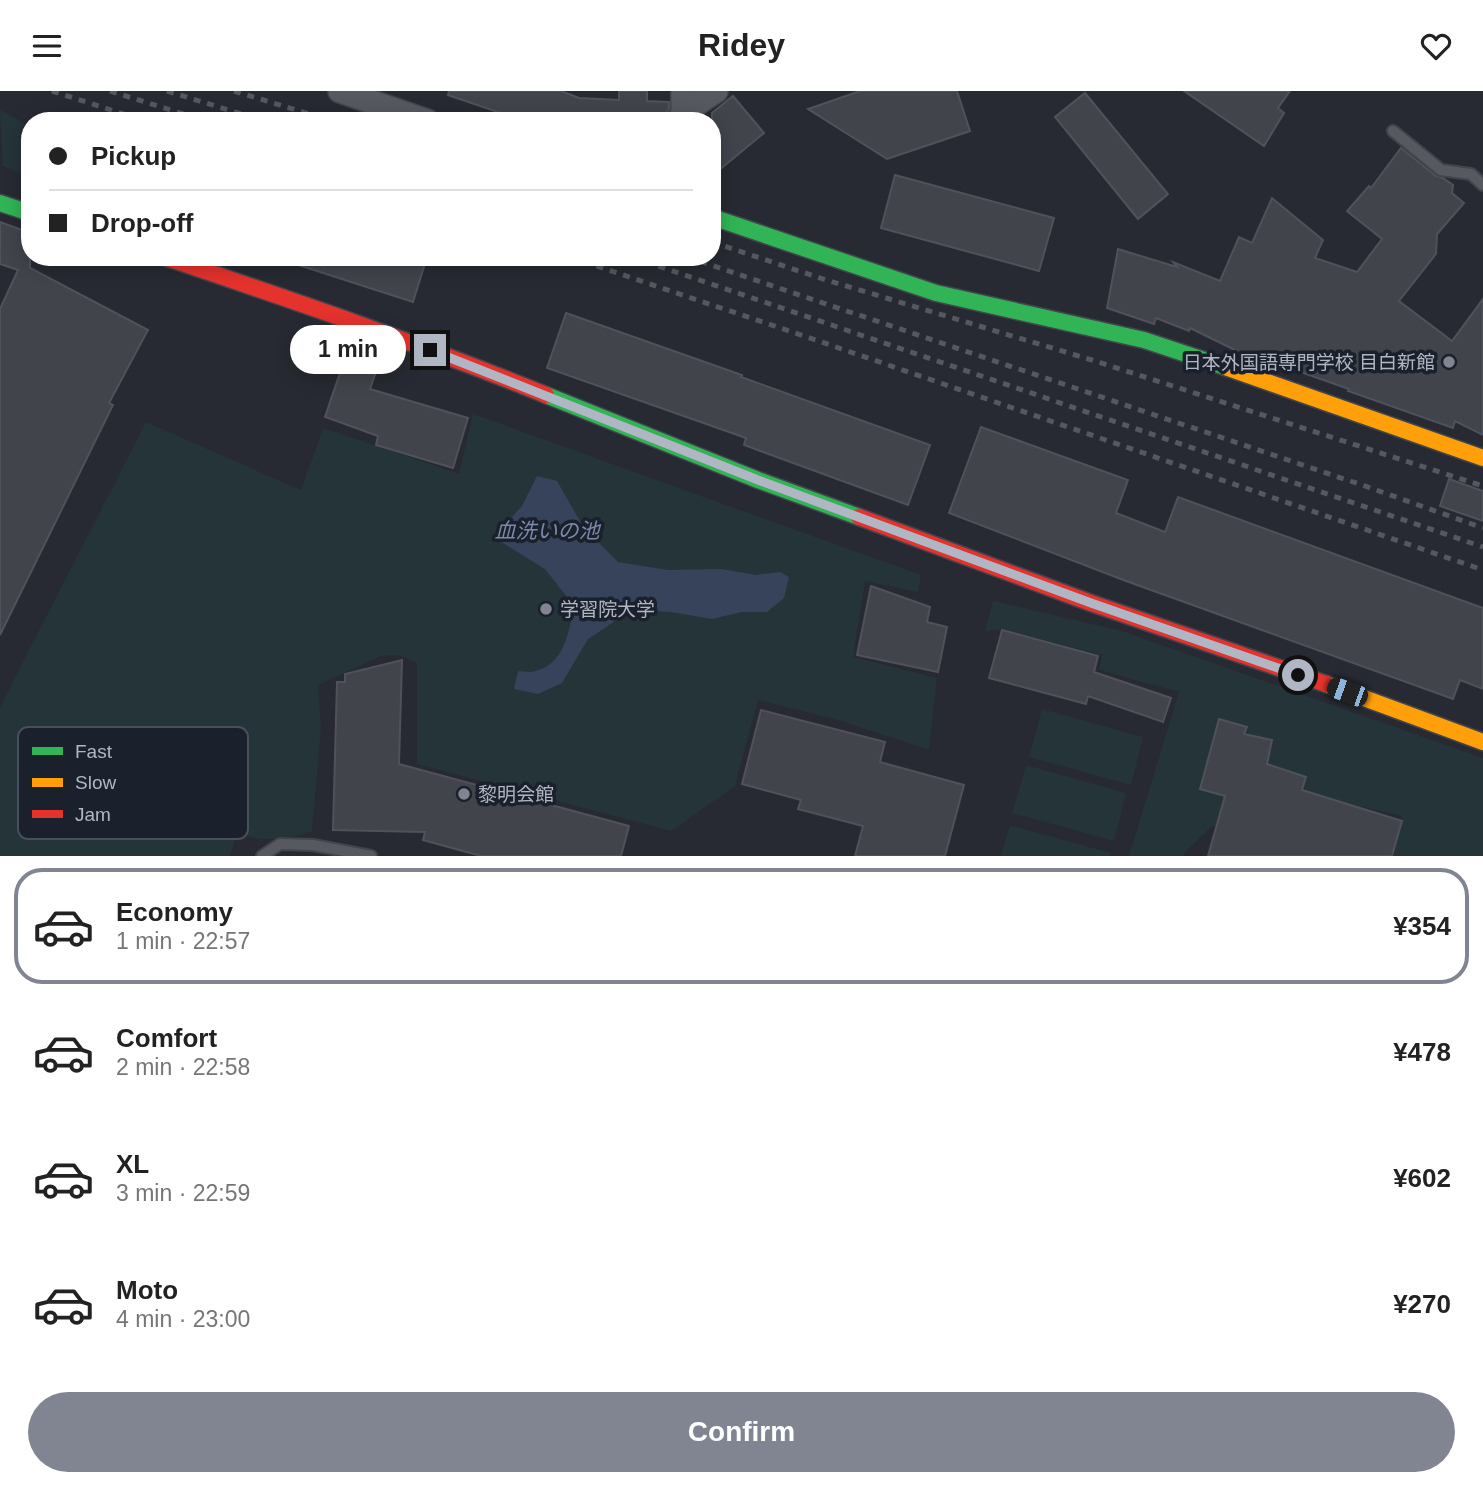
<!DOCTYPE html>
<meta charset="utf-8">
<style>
:root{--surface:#fff;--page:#f6f6f6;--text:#222;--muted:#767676;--line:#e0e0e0;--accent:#808591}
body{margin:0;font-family:Arial,"Noto Sans JP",sans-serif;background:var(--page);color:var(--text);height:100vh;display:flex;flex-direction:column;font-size:26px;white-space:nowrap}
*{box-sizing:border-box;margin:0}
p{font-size:23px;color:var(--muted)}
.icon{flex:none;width:38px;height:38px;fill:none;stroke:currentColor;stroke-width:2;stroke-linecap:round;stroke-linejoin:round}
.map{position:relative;height:765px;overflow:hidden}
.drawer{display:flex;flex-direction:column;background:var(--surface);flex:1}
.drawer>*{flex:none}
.guide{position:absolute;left:21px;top:21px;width:700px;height:154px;border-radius:28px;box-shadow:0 4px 18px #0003;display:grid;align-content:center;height:154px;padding:0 28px;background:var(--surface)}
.end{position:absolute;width:32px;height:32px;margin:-16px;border:9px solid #b0b6c4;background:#111;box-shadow:0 0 0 4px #111}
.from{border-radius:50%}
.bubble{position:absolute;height:49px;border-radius:24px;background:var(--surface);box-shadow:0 4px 18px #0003;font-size:23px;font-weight:700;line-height:49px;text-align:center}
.car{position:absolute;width:21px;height:42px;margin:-21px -10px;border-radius:9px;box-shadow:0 0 5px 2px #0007;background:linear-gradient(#222 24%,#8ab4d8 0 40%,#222 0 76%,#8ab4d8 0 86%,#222 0)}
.guide b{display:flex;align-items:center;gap:24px;height:66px;font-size:26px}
.guide b+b{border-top:2px solid var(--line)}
.guide i{width:18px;height:18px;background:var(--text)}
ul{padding:12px 0 0;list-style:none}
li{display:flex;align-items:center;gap:21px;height:116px;margin:0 14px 10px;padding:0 14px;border:4px solid transparent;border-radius:28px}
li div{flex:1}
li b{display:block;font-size:26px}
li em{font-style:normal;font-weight:700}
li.active{border-color:var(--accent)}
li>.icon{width:63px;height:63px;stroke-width:1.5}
.primary-button{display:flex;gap:14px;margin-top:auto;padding:14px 28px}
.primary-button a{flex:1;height:80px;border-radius:42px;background:var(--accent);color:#fff;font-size:28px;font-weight:700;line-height:80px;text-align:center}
header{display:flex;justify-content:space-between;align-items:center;height:91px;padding:0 28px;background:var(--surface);font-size:32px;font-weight:700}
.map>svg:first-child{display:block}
</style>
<header><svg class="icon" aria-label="menu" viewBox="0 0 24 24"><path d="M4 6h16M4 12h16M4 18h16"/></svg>Ridey<svg class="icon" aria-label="heart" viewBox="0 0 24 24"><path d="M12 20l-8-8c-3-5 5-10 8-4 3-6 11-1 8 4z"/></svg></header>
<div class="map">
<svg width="1483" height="765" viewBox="0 0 1483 765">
<rect width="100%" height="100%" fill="#272a32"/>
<g fill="#253438">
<path d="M 0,19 L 30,35 L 30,87 L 3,75 Z"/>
<path d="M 473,323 L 921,484 L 918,501 L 865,490 L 853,566 L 937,587 L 929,659 L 838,629 L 758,609 L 735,695 L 671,740 L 417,673 L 417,572 L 399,564 L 383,564 L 318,594 L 321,636 L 312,741 C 280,748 270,752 237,742 L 230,765 L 0,765 L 0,616 L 146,331 L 301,399 L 323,337 L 459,383 Z"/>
<path d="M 993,510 L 1122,540 L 1483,667 L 1483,765 L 1394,765 L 1402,725 L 1264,694 L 1242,737 L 1212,735 L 1185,761 L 1183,765 L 1129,765 L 1179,601 L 1099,579 L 1102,564 L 1002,538 L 985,540 Z"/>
<path d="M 1042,618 L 1143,646 L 1131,694 L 1029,666 Z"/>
<path d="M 1026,674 L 1126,702 L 1114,750 L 1012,722 Z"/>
<path d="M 1010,734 L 1111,762 L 1110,765 L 1001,765 Z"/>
</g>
<path fill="#37435b" d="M 537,385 L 557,390 L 584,437 L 618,471 L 668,479 L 722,478 L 756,484 L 780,481 L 789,486 L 784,507 L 767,521 L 742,521 L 712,528 L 671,521 L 632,519 L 588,548 L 562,592 L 538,603 L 514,598 L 518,580 C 523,580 531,582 535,580 C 565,573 569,540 574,515 L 545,478 L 493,446 L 522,415 Z"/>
<g fill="#41444b" stroke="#4f525a" stroke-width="2">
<path d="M 449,0 L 561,0 L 579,7 L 619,9 L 619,0 L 647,0 L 647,10 L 669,11 L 669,18 L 664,25 L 663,30 L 524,30 L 448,4 Z"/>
<path d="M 860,0 L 957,0 L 970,40 L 887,68 L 808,18 Z"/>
<path d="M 1184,0 L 1290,0 L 1278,17 L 1284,22 L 1264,55 Z"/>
<path d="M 1085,2 L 1168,103 L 1138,128 L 1055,26 Z"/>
<path d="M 733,5 L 764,42 L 712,85 L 712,22 Z"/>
<path d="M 1401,57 L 1436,85 L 1443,87 L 1453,94 L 1452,102 L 1464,112 L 1437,143 L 1436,163 L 1399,210 L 1452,250 L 1483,208 L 1483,344 L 1455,330 L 1453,337 L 1348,300 L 1349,298 L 1264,268 L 1239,261 L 1190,237 L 1189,240 L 1156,227 L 1154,233 L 1107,217 L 1118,158 L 1177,176 L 1173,171 L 1220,190 L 1239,146 L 1252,152 L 1272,107 L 1323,149 L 1315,167 L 1357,181 L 1382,148 L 1347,120 L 1369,95 L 1371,97 Z"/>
<path d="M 895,84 L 1054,127 L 1039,180 L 881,137 Z"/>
<path d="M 0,131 L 30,142 L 30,177 L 148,239 L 109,312 L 113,314 L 0,544 L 0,218 L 18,179 L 0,173 Z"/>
<path d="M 289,166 L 427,166 L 413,211 L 289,171 Z"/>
<path d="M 566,222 L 742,284 L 741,286 L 930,354 L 908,414 L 744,354 L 746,347 L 547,277 Z"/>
<path d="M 345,267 L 377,278 L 370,298 L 468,327 L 453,377 L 376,354 L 378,345 L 325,326 Z"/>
<path d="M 981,336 L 1128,389 L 1116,422 L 1165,441 L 1178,406 L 1483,517 L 1483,598 L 1460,589 L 1453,608 L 1126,490 L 949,422 Z"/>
<path d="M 1449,388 L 1483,400 L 1483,430 L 1440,415 Z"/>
<path d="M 871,495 L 930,516 L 927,531 L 947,536 L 938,581 L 857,564 Z"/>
<path d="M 1002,539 L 1098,565 L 1094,581 L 1171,607 L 1163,631 L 1088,605 L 1086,613 L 989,587 Z"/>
<path d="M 402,569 L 399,673 L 629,735 L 621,765 L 481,765 L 423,749 L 425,741 L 333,739 L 337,591 L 345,591 L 345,583 Z"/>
<path d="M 761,619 L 885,651 L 880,671 L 964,694 L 945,765 L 855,765 L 863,735 L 798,718 L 801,709 L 742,693 Z"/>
<path d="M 1219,628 L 1247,636 L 1244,643 L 1272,649 L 1267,673 L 1306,686 L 1302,699 L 1402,730 L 1392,765 L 1208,765 L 1225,705 L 1200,698 Z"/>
</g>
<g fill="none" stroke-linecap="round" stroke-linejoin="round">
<g stroke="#42454b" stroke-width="14">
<g id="lane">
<path d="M 1393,40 L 1441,79 L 1471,83 L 1483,94"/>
<path d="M 262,765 L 280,753 L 313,754 L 371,765"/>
</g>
</g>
<g stroke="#42454b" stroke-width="26">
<g id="street">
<path d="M 340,0 L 427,30"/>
<path d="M 683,25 L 683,0"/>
<path d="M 677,30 L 698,12 L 716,0"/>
</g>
</g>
<g stroke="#42454b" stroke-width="19">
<g id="fast">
<path d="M 0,112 L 30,122"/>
<path d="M 712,126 L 936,202 L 1144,249 L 1225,276"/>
<path d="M 546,304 L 758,389 L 859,426"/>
</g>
</g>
<g stroke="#42454b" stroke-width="19">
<g id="slow">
<path d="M 1225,276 L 1483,367"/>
<path d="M 1326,593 L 1483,651"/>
</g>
</g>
<g stroke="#42454b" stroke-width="19">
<g id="jam">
<path d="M 164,166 C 292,209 420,253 546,304"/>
<path d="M 859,426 L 1091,512 L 1326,593"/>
</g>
</g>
<use href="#lane" stroke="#575960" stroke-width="10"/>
<use href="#street" stroke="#575960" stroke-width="23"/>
<use href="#fast" stroke="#30b455" stroke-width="16"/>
<use href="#slow" stroke="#ff9f0a" stroke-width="16"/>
<use href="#jam" stroke="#e5322d" stroke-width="16"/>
<g stroke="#55585e" stroke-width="5" stroke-dasharray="7 7" stroke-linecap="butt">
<path d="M 52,0 L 145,30"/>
<path d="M 110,0 L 206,30"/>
<path d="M 167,0 L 264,30"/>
<path d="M 234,0 L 332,30"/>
<path d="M 712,151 L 823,188 L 1092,269 L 1483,395"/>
<path d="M 570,166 L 804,245 L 1483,479"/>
<path d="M 632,166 L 1483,456"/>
<path d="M 687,166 L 1365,395 L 1483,437"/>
</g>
</g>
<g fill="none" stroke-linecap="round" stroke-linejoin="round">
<path stroke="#b0b6c4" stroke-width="9" d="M 430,259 L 758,389 L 1091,512 L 1298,584"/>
</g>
<g fill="#808591" stroke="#1b212c" stroke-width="2.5">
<circle cx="1449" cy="271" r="7"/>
<circle cx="546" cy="518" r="7"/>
<circle cx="464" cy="703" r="7"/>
</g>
<g text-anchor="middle" stroke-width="7" stroke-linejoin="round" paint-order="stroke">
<g font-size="19" fill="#b0b6c4" stroke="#1b212c" text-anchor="start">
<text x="1435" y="278" text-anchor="end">日本外国語専門学校 目白新館</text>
<text x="560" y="525">学習院大学</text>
<text x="478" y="710">黎明会館</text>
</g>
<g font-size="21" font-style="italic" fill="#7b8aaa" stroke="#1b212c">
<text x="547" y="447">血洗いの池</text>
</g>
</g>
<rect x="18" y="636" width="230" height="112" rx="10" fill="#1b212c" stroke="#484e5a" stroke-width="2"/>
<rect x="32" y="656" width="31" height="8" fill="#30b455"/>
<rect x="32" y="687" width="31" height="9" fill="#ff9f0a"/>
<rect x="32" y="719" width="31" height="8" fill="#e5322d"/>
<g font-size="19" fill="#b0b6c4">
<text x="75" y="667">Fast</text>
<text x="75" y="698">Slow</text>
<text x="75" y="730">Jam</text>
</g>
</svg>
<i class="end from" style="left:1298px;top:584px"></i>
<i class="end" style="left:430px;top:259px"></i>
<div class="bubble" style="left:290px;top:234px;width:116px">1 min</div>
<i class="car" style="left:1347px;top:601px;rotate:290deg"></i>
<div class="guide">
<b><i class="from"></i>Pickup</b>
<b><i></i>Drop-off</b>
</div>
</div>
<section class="drawer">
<ul>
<li class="active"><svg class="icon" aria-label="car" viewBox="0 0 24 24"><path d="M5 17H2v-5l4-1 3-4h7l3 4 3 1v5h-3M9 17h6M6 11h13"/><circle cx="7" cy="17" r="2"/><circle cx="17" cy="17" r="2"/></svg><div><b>Economy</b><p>1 min · 22:57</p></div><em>¥354</em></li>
<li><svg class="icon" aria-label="car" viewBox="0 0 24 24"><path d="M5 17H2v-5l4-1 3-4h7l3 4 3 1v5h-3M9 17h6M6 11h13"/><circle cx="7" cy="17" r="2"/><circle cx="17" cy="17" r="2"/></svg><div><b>Comfort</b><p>2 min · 22:58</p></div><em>¥478</em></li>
<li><svg class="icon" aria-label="car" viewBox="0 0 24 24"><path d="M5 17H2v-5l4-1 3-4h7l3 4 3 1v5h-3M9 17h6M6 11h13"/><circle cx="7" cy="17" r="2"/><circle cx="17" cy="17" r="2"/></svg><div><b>XL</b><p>3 min · 22:59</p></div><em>¥602</em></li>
<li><svg class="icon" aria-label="car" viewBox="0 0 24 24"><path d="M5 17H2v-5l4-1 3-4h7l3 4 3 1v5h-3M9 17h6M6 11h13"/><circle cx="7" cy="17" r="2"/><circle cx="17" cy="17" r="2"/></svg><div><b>Moto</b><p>4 min · 23:00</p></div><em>¥270</em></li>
</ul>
<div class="primary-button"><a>Confirm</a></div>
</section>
